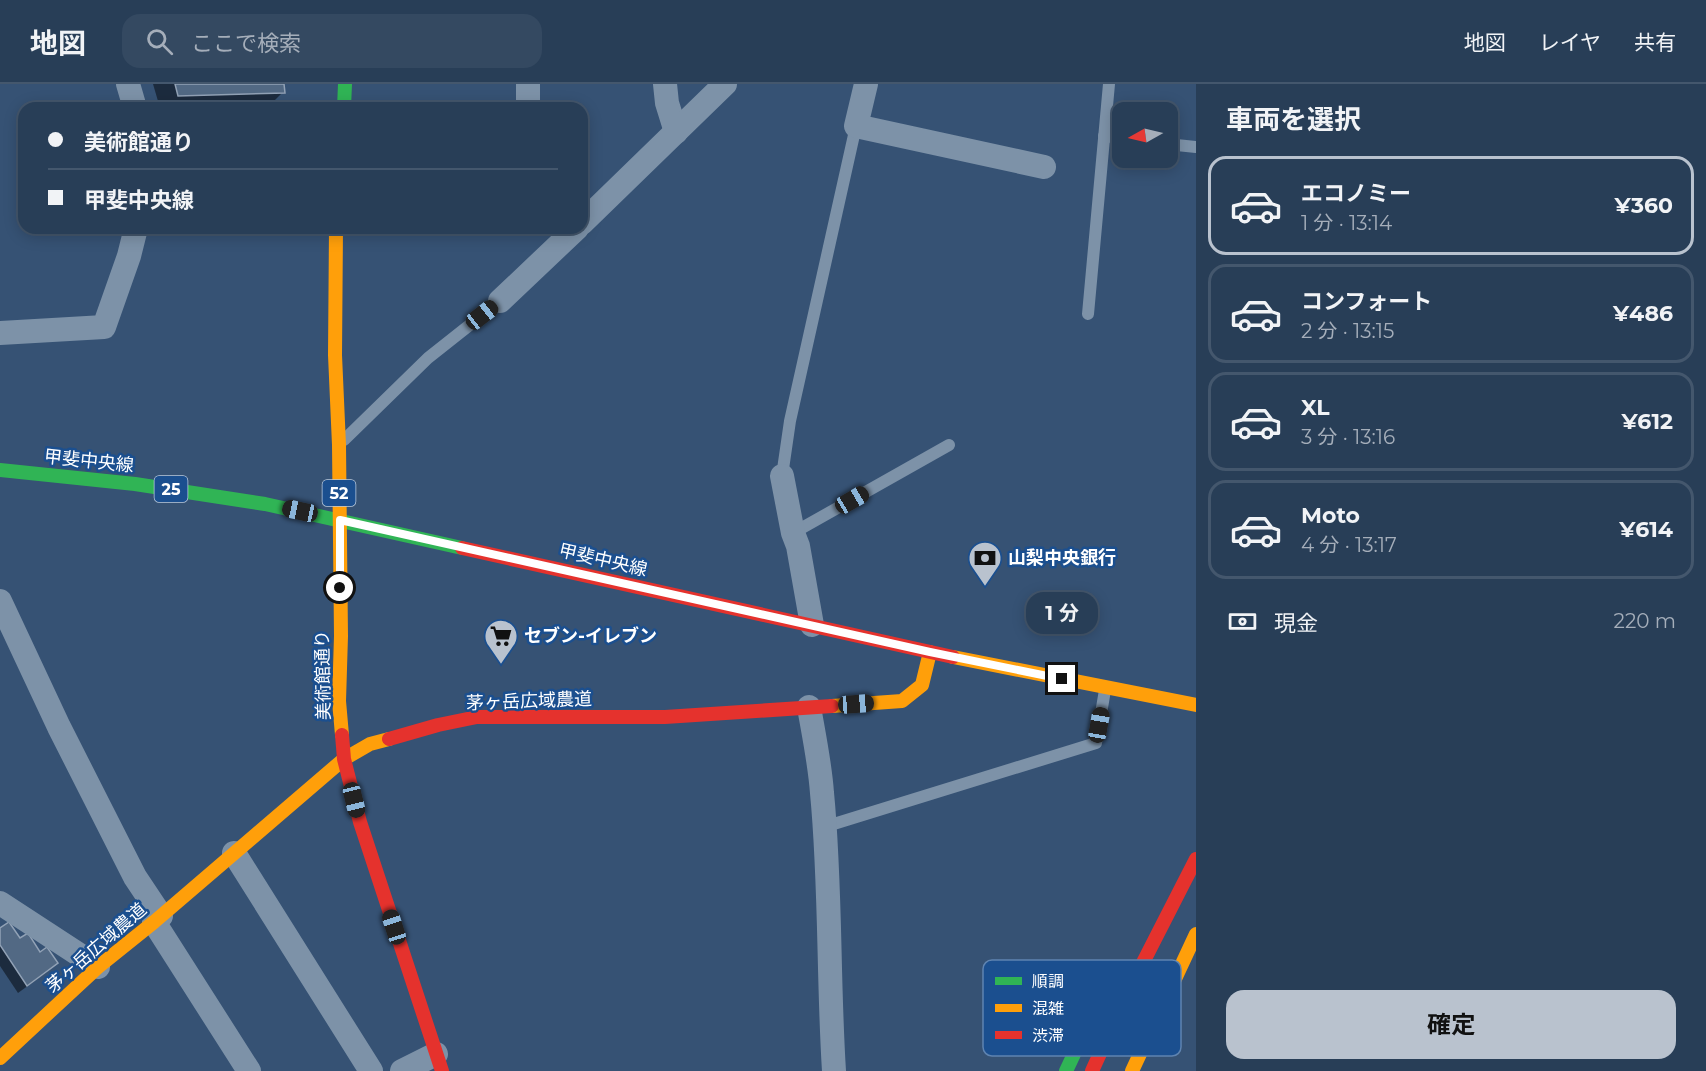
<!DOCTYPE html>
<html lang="ja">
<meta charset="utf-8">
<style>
:root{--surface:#283e57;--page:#344961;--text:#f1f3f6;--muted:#a5aeba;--line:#44576d;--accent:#b9c2ce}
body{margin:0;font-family:Montserrat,"Noto Sans JP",sans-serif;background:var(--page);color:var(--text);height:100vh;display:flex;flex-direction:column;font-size:22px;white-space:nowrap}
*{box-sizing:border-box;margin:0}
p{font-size:20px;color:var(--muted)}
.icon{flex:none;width:33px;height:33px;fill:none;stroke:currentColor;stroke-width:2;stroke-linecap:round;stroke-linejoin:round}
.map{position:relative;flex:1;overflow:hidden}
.sheet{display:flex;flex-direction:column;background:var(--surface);width:510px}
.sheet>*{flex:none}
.banner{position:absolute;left:18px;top:18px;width:570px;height:132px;border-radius:18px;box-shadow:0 3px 15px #0003,0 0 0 2px var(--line);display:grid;align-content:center;height:132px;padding:0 30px;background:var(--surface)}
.needle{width:39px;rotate:262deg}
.tools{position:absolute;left:1112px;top:18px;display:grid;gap:12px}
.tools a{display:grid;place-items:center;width:66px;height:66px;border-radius:12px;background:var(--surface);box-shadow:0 3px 15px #0003,0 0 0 2px var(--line);font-size:30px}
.end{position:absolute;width:27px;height:27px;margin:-14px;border:8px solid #fff;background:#111;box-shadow:0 0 0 3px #111}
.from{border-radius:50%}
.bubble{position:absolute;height:42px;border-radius:18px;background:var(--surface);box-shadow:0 3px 15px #0003,0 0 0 2px var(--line);font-size:20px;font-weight:700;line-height:42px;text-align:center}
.car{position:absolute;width:18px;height:36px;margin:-18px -9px;border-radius:8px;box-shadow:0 0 4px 2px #0007;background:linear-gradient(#222 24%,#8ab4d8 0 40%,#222 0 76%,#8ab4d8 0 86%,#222 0)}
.banner b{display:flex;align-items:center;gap:21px;height:57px;font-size:22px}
.banner b+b{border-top:2px solid var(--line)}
.banner i{width:15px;height:15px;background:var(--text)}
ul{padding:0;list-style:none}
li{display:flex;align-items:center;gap:18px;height:99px;margin:0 12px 9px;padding:0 18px;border:3px solid var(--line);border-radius:18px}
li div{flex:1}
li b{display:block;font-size:22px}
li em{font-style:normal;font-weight:700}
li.active{border-color:var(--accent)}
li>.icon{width:54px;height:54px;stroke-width:1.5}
h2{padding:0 30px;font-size:27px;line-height:72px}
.pay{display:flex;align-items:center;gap:15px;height:66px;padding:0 30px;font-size:22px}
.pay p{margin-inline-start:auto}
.cta{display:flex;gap:12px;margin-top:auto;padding:12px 30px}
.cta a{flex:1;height:69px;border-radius:18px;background:var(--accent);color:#111;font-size:24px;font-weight:700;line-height:69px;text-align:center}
header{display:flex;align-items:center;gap:36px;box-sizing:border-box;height:84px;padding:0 30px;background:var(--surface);border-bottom:2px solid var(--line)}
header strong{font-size:28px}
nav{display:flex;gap:33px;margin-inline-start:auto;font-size:21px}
.search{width:420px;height:54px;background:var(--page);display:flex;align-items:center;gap:15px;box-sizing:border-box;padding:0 21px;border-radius:18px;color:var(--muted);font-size:22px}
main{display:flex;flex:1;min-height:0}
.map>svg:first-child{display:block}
</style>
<header>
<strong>地図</strong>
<div class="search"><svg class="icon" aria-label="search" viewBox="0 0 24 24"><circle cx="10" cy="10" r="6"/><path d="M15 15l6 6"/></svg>ここで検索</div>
<nav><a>地図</a><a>レイヤ</a><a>共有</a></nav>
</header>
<main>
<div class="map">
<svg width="1196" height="987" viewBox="0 0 1196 987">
<rect width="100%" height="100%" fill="#365274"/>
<g fill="#0007">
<path d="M 153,0 L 283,0 L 283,8 L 267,24 L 160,24 Z"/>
<path d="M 0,846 L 56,879 L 47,888 L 18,909 L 0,882 Z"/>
</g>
<g fill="#526984" stroke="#92a2b6" stroke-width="1.5">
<path d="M 175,0 L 284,0 L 285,9 L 178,12 Z"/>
<path d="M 9,838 L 20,854 L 28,849 L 40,868 L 47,863 L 58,879 L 27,902 L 0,861 L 0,844 Z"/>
</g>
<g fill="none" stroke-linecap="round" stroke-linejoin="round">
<g stroke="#7d92a8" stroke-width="12">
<path d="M 1104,52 L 1122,54"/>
<path d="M 1167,60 L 1196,63"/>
<path d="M 1088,230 L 1109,0"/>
<path d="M 344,356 L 428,274 L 500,217"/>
<path d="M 782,392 L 790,337 L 856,42"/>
<path d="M 793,449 L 949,361"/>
<path d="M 824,743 L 1096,659 L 1105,606"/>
</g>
<g stroke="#7d92a8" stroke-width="24">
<path d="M 128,0 L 135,24"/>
<path d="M 665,0 L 667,19 L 676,48"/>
<path d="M 866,0 L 856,42 L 1044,83"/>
<path d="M 528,24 L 528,0"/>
<path d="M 582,139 L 725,0"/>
<path d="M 500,217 L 577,144"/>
<path d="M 0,249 L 104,243 L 129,172 L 136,144"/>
<path d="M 782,392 L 793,449 L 798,462 L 812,541"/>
<path d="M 0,517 L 59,643 L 135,793 L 161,832"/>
<path d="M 809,623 C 814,652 820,680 822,709 C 831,801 828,894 834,987"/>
<path d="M 234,769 L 371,987"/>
<path d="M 0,819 L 98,883"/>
<path d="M 154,838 L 249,987"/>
<path d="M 402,987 L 436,970"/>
</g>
<g stroke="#30b455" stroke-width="14">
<path d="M 344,24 L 345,0"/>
<path d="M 0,386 L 135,400 L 265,420 L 462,464"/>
<path d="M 1066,987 L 1083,951 L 1115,919"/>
</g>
<g stroke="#ff9f0a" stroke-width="14">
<path d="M 336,144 L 335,271 L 339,361 L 341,552 L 339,617 L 342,651"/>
<path d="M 953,573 L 1196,621"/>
<path d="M 832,622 L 902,617 L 922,601 L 930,568"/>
<path d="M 0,974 L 98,883 L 154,838 L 344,675 L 370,660 L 389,655"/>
<path d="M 1132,987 L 1196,850"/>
</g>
<g stroke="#e5322d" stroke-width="14">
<path d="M 462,464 L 953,573"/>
<path d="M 342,651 L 344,675 L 360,738 L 442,987"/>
<path d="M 389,655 L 438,641 L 477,633 L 665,633 L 832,622"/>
<path d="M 1092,987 L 1129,906 L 1196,775"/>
</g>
</g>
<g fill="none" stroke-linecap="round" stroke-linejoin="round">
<path stroke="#fff" stroke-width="8" d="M 340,504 L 340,436 L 930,568 L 1062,595"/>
</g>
<defs>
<g id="bank-pin" transform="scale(1.725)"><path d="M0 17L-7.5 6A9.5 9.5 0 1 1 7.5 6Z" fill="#b9c2ce" stroke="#1b4f8f"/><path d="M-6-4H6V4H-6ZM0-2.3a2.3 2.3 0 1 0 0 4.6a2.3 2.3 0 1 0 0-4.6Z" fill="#111"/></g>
<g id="supermarket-pin" transform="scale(1.725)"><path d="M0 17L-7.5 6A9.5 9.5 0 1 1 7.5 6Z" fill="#b9c2ce" stroke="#1b4f8f"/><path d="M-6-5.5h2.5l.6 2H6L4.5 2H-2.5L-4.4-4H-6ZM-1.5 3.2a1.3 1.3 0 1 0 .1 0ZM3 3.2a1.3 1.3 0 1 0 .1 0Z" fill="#111"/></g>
</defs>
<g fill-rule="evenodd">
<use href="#bank-pin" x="985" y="474"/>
<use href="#supermarket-pin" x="501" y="552"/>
</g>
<g text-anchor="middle" stroke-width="5" stroke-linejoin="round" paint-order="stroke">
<g fill="#1b4f8f" stroke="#bbcadd" stroke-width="1.5">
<rect x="154.5" y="392" width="33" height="26" rx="4.5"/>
<rect x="322.5" y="396" width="33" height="26" rx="4.5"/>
</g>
<g font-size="16" font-weight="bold" fill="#fff">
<text x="171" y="411">25</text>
<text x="339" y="415">52</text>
</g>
<g font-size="18" fill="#fff" stroke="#1b4f8f">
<text transform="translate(89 377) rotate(6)" y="6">甲斐中央線</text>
<text transform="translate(603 476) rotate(13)" y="6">甲斐中央線</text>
<text transform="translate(323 591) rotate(-91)" y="6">美術館通り</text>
<text transform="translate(529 617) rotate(-2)" y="6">茅ヶ岳広域農道</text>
<text transform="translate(96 864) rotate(-41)" y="6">茅ヶ岳広域農道</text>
</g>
<g font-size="18" font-weight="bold" fill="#fff" stroke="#1b4f8f" text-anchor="start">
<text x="1008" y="480">山梨中央銀行</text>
<text x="524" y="558">セブン-イレブン</text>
</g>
</g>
<rect x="983" y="876" width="198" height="96" rx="9" fill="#1b4f8f" stroke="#5f84b1" stroke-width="1.5"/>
<rect x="995" y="893" width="27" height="8" fill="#30b455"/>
<rect x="995" y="920" width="27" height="8" fill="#ff9f0a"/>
<rect x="995" y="947" width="27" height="8" fill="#e5322d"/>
<g font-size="16" fill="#fff">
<text x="1032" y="903">順調</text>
<text x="1032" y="930">混雑</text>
<text x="1032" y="957">渋滞</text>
</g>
</svg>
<div class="tools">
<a><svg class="needle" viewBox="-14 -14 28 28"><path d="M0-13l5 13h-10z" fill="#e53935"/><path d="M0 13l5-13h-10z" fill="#a5aeba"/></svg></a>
</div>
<i class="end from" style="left:340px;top:504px"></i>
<i class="end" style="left:1062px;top:595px"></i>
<div class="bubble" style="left:1026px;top:508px;width:72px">1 分</div>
<i class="car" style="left:482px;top:231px;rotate:52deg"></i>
<i class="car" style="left:852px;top:416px;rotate:60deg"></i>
<i class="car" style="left:300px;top:427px;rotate:282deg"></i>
<i class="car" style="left:856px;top:620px;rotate:86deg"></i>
<i class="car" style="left:1099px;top:641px;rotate:10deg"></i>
<i class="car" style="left:354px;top:716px;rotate:166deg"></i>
<i class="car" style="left:394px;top:843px;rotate:342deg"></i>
<div class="banner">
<b><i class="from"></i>美術館通り</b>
<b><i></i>甲斐中央線</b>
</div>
</div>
<section class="sheet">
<h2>車両を選択</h2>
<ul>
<li class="active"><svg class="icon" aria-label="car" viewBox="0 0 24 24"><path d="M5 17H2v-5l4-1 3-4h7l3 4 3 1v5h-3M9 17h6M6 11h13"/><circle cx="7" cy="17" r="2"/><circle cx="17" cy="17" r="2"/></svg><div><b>エコノミー</b><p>1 分 · 13:14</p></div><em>¥360</em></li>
<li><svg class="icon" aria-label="car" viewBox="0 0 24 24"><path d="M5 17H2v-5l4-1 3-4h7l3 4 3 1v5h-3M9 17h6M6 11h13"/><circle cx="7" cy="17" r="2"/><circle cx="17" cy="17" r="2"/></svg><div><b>コンフォート</b><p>2 分 · 13:15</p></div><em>¥486</em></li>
<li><svg class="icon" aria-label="car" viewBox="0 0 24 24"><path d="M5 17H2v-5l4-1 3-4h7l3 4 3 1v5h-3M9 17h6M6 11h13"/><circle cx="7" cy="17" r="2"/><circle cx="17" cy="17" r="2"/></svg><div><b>XL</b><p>3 分 · 13:16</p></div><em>¥612</em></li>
<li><svg class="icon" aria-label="car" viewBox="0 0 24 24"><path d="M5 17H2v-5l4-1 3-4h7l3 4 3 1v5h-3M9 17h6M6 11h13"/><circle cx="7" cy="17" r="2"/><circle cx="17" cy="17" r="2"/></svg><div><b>Moto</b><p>4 分 · 13:17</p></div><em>¥614</em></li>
</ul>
<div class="pay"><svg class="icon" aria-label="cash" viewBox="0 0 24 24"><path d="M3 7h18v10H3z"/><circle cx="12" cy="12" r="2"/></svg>現金<p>220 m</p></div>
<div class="cta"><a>確定</a></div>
</section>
</main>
